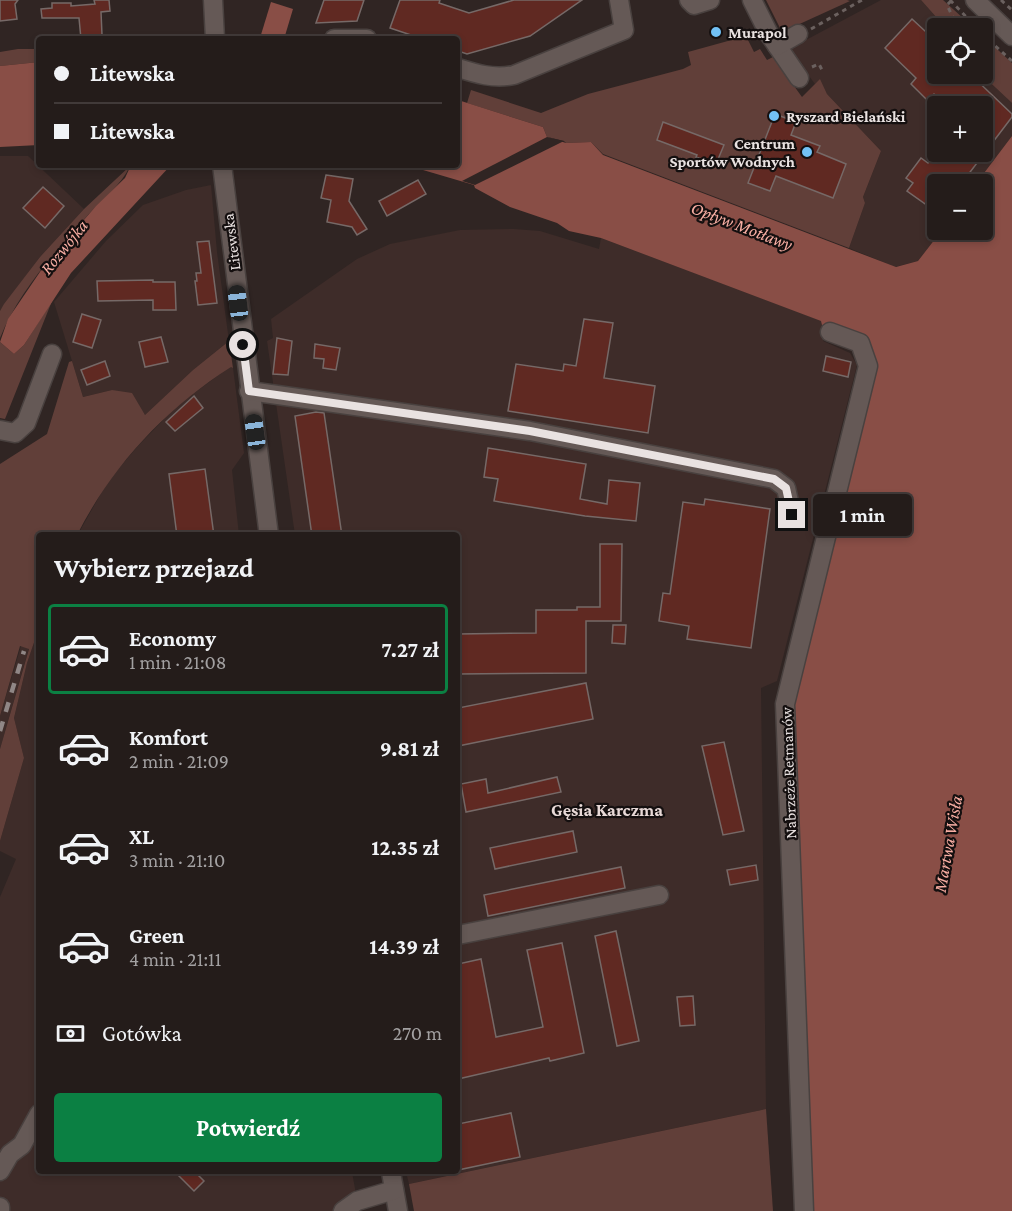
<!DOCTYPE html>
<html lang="pl">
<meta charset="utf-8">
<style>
:root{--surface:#241c1a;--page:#302927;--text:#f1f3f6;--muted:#a3a1a2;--line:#413a39;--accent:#0b8043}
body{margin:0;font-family:"Crimson Pro",serif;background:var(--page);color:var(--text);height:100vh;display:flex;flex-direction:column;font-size:22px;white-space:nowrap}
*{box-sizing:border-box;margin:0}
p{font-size:20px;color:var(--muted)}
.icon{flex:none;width:33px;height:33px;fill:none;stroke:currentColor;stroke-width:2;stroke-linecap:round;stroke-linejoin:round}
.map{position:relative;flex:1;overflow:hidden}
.panel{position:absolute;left:36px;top:532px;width:424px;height:642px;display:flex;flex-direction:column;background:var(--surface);border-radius:6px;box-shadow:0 3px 9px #0003,0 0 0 2px var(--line)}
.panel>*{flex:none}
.guide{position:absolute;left:36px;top:36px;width:424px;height:132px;border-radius:6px;box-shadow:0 3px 9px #0003,0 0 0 2px var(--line);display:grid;align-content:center;height:132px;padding:0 18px;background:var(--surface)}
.buttons{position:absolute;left:927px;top:18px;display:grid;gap:12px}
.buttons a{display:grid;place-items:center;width:66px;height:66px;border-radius:6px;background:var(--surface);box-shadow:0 3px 9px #0003,0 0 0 2px var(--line);font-size:30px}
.end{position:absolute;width:27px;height:27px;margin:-14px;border:8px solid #e9e2e1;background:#111;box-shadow:0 0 0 3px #111}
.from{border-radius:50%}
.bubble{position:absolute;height:42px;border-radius:6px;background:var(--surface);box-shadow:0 3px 9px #0003,0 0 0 2px var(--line);font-size:20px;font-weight:700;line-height:42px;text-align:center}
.car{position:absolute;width:18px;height:36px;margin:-18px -9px;border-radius:8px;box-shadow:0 0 4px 2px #0007;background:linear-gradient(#222 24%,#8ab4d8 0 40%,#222 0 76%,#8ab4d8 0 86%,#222 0)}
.guide b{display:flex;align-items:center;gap:21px;height:57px;font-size:22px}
.guide b+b{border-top:2px solid var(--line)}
.guide i{width:15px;height:15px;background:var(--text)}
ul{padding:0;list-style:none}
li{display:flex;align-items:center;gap:18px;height:90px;margin:0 12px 9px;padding:0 6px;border:3px solid transparent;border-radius:6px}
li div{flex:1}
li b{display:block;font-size:22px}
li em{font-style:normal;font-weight:700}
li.selected{border-color:var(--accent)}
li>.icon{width:54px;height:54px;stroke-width:1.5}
h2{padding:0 18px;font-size:27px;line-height:72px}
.pay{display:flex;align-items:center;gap:15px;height:66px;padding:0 18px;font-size:22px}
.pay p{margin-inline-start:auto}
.button{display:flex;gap:12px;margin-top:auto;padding:12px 18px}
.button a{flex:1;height:69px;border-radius:6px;background:var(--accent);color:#fff;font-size:24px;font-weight:700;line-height:69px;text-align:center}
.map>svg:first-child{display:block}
</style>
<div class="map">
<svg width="1012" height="1211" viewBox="0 0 1012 1211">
<rect width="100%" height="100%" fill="#302523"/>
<g fill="#3e2c29" fill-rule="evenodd">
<path d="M 881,0 L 921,0 L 937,18 L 943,28 L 938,28 L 938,74 L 981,74 L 1012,103 L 1012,136 L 978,181 L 981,184 L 938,184 L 938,230 L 942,230 L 918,261 L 895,267 L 849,248 L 865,203 L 863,197 L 881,151 L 827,94 L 820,80 L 815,84 L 789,49 ZM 938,106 L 982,106 L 982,152 L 938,152 Z"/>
<path d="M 0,156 L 28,156 L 84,209 L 40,257 L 0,311 Z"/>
<path d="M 211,185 L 217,252 L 229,341 L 193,370 L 145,415 L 139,407 L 112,390 L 83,397 L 54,302 L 106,241 L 143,205 L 186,190 Z"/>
<path d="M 514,229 L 540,231 L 599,249 L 601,238 L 822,321 L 826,330 L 823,341 L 850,353 L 857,365 L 777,681 L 761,688 L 766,1109 L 409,1184 L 406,1172 L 458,1172 L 458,536 L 295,535 L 267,341 L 273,338 L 271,319 L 357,259 L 390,244 L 460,230 Z"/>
<path d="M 231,366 L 233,368 L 244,453 L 232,470 L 239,535 L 77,536 L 108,481 L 138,446 L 178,405 Z"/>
<path d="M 39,628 L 39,1172 L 352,1172 L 359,1211 L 0,1211 L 0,897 L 16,859 L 0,851 L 0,841 L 24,758 L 14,718 L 27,663 Z"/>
<path d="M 21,646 L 29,648 L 0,749 L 0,716 Z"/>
</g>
<g fill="#613f39">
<path d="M 766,0 L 847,0 L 850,1 L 782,32 Z"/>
<path d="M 921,0 L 943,0 L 974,28 L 943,28 L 937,18 Z"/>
<path d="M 746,36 L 754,52 L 760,49 L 767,60 L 773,57 L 802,97 L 820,79 L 827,94 L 881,151 L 863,197 L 865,203 L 849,248 L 603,154 L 591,142 L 566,143 L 564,141 L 547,137 L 543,127 L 467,103 L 471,90 L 541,113 L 588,94 L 683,69 L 691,65 L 688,52 Z"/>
<path d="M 983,36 L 1012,63 L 1012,103 L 981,74 Z"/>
<path d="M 18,49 L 39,49 L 39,62 L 0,66 L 0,52 Z"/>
<path d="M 130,166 C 121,186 102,199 88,215 C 55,252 19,291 0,338 L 0,311 L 4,304 L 40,257 L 84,209 Z"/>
<path d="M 52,301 L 5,419 L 0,418 L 0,342 L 14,354 L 24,345 Z"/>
<path d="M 229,341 L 233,368 L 231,367 C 165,409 112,466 77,535 L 39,536 L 39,628 L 27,663 L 14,718 L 24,758 L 0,841 L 0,749 L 29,649 L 20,646 L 0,716 L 0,464 L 47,434 L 69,362 L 72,361 L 83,397 L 112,390 L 132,393 L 145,415 L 193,370 Z"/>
<path d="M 766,1109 L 773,1211 L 414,1211 L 409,1184 Z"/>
</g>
<g fill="#894e46">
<path d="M 271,2 L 293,9 L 284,39 L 260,38 Z"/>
<path d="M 39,62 L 39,145 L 0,147 L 0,66 Z"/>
<path d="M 458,100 L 543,127 L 547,137 L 566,143 L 591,142 L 603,155 L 896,267 L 918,261 L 942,230 L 982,230 L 983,200 L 989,191 L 978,181 L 1012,136 L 1012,1211 L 807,1211 L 787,704 L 871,366 L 861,340 L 823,329 L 821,321 L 601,238 L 569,231 L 557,223 L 510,207 L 475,188 L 474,185 L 406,165 L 458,165 Z"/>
<path d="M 131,165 L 171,165 L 71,273 L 24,345 L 14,354 L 0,342 L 8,319 L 44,266 L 96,206 L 125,178 Z"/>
</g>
<path fill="#302523" d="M 547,137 L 564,141 L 475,185 L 462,181 Z"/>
<g fill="#602922" stroke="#766967" stroke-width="1.5">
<path d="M 0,0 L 18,0 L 15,4 L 17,19 L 0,21 Z"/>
<path d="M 94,0 L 109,0 L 110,11 L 101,12 L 102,35 L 99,36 L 99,39 L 81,39 L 79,18 L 42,18 L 41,9 L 52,8 L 52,3 L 71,3 L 71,6 L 95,4 Z"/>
<path d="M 324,0 L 364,0 L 357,21 L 316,23 Z"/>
<path d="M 400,0 L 440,0 L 439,3 L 469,13 L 514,0 L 582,0 L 530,36 L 467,54 L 458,51 L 458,39 L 423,39 L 390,28 Z"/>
<path d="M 912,19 L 938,43 L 938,74 L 970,74 L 1012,114 L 1012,117 L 961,184 L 938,184 L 938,213 L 907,191 L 913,183 L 906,178 L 921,158 L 928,163 L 937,152 L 982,152 L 982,106 L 947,106 L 934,94 L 928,101 L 911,84 L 916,78 L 885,48 Z"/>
<path d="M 775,114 L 796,122 L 791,135 L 820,146 L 817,152 L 846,164 L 833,198 L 776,176 L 770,191 L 748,183 Z"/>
<path d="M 663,122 L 724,145 L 716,164 L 696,157 L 697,155 L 657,140 Z"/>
<path d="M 326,175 L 353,179 L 349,201 L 367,229 L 357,235 L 352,227 L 327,222 L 331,200 L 321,198 Z"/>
<path d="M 418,180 L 426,194 L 387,216 L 379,201 Z"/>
<path d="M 43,187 L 64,206 L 45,228 L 23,208 Z"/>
<path d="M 209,241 L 217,303 L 198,305 L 195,281 L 197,281 L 196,273 L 201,273 L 197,242 Z"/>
<path d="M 153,280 L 153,282 L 175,282 L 176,310 L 153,310 L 153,300 L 98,301 L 97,281 Z"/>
<path d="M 82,314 L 101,320 L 92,348 L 73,342 Z"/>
<path d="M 584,319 L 613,323 L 604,378 L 655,386 L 648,433 L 508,411 L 516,364 L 563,371 L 564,364 L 576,366 Z"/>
<path d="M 161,337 L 168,362 L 145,367 L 139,342 Z"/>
<path d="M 277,338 L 292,341 L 288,375 L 273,374 Z"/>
<path d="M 315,344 L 340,348 L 336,370 L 323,368 L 324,359 L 314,358 Z"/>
<path d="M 826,356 L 851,362 L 848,377 L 823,371 Z"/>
<path d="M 105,361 L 110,376 L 87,385 L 81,370 Z"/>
<path d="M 194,396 L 203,408 L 175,431 L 166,422 Z"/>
<path d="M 316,412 L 324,413 L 342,536 L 312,536 L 295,416 Z"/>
<path d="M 488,448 L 586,464 L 580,499 L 607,504 L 609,480 L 640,483 L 636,521 L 585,516 L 494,501 L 498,479 L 484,477 Z"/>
<path d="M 205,469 L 214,536 L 177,536 L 169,474 Z"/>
<path d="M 705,499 L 770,509 L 751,648 L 687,639 L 689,626 L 659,621 L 663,593 L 670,594 L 683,502 L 704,505 Z"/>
<path d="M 600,544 L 622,544 L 621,621 L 586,621 L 586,673 L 458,674 L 458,634 L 536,633 L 536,610 L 577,610 L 577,607 L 600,607 Z"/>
<path d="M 613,625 L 626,625 L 625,644 L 612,643 Z"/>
<path d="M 586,683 L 593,719 L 458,746 L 458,708 Z"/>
<path d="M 724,742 L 744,831 L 723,835 L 702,746 Z"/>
<path d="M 557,777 L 561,792 L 466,812 L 461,784 L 486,779 L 488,793 Z"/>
<path d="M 573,831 L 577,852 L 495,869 L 490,848 Z"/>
<path d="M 756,865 L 758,880 L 730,885 L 727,870 Z"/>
<path d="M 621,867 L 625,888 L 488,916 L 484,895 Z"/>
<path d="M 616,931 L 639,1041 L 617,1046 L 595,936 Z"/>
<path d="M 562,943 L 584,1053 L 550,1061 L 549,1058 L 458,1079 L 458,964 L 481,959 L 496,1037 L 543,1027 L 527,950 Z"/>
<path d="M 693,996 L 695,1025 L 680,1026 L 677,997 Z"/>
<path d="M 511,1113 L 520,1157 L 458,1170 L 458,1124 Z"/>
<path d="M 175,1172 L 195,1172 L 204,1181 L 194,1191 Z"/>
</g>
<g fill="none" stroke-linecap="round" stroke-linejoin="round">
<g stroke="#49413f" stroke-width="21">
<g id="minor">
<path d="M 213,0 L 215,39"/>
<path d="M 689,0 L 694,5 L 710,0"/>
<path d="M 752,0 L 769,34 L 799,78"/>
<path d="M 975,0 L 1012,36"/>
<path d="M 334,39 L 367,39"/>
<path d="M 777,46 L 798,34"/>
<path d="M 458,68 C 477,74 493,79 514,75 L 624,30 L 619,0"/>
<path d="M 222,165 L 269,536"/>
<path d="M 249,391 L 530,431 L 774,479 L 786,488 L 792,515"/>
<path d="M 0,430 L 15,433 L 26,423 L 52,354"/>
<path d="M 458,935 L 659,895"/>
<path d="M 0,1171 L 10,1154 L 22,1145 L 39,1114"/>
<path d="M 391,1172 L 398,1211"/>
<path d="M 0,1207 L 0,1211"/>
<path d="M 343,1211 L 357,1201 L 394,1190"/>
<path d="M 804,1211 L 785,704 L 868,366 L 860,343 L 830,332"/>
</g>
</g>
<g stroke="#6b615f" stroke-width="3" stroke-dasharray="4.5 4.5" stroke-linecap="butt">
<path d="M 950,0 L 977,28"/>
<path d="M 1001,0 L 1012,10"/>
<path d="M 951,1 L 947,5 L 958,28"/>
<path d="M 811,29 L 862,0"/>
<path d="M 982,34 L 1012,61"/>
<path d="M 812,67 L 819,64 L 822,70"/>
</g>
<use href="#minor" stroke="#655956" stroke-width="18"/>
<path stroke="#908786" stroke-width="4.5" stroke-dasharray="10 10" stroke-linecap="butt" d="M 0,731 L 24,651"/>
</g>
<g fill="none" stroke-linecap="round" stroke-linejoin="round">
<path stroke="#e9e2e1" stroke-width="8" d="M 243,345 L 249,391 L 530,431 L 774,479 L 786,488 L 792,515"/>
</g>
<g fill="#72c1f5" stroke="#140f0f" stroke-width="2">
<circle cx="716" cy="32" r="6"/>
<circle cx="774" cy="116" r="6"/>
<circle cx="807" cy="152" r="6"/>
</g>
<g text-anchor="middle" stroke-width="4.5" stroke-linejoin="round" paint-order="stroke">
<g font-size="16" font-weight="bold" fill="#e9e2e1" stroke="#140f0f" text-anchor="start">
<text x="728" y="38">Murapol</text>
<text x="786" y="122">Ryszard Bielański</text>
<text x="795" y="149" text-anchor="end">Centrum<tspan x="795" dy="18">Sportów Wodnych</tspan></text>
</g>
<g font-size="16" fill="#e9e2e1" stroke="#140f0f">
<text transform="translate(231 242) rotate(-97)" y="6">Litewska</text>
<text transform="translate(788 773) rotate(-92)" y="6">Nabrzeże Retmanów</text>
</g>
<g font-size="18" font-style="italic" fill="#f8aea3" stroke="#140f0f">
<text transform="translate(742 226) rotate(21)" y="6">Opływ Motławy</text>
<text transform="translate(64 247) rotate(-51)" y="6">Rozwójka</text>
<text transform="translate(948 844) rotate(-80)" y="6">Martwa Wisła</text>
</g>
<g font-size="18" font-weight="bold" fill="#e8d9d7" stroke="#140f0f">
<text x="607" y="816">Gęsia Karczma</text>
</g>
</g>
</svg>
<div class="buttons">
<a><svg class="icon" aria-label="locate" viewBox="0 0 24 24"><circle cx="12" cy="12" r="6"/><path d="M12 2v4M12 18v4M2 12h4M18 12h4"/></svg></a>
<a>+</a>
<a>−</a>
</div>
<i class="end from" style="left:243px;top:345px"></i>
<i class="end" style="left:792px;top:515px"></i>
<div class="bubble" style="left:813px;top:494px;width:99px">1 min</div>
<i class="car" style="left:238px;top:303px;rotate:353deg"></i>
<i class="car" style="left:255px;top:432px;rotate:352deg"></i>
<div class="guide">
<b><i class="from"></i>Litewska</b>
<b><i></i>Litewska</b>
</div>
<section class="panel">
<h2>Wybierz przejazd</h2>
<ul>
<li class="selected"><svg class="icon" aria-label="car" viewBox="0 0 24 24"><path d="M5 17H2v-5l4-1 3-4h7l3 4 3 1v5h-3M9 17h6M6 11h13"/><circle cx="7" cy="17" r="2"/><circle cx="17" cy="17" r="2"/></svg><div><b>Economy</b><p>1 min · 21:08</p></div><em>7.27 zł</em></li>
<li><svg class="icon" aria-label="car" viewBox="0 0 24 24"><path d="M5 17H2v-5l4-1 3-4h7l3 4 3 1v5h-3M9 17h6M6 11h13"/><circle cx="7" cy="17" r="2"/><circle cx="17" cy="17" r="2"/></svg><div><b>Komfort</b><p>2 min · 21:09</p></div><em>9.81 zł</em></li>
<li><svg class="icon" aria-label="car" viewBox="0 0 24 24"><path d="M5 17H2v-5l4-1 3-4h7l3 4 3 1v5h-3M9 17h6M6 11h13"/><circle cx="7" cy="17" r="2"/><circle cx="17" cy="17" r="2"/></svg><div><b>XL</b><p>3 min · 21:10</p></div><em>12.35 zł</em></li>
<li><svg class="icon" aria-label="car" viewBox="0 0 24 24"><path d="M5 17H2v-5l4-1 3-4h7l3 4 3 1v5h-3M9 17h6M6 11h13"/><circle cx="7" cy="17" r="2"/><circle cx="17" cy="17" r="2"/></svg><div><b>Green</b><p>4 min · 21:11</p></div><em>14.39 zł</em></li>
</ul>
<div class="pay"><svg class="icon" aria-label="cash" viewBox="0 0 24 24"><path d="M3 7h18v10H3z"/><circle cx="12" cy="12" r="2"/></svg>Gotówka<p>270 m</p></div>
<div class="button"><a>Potwierdź</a></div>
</section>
</div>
